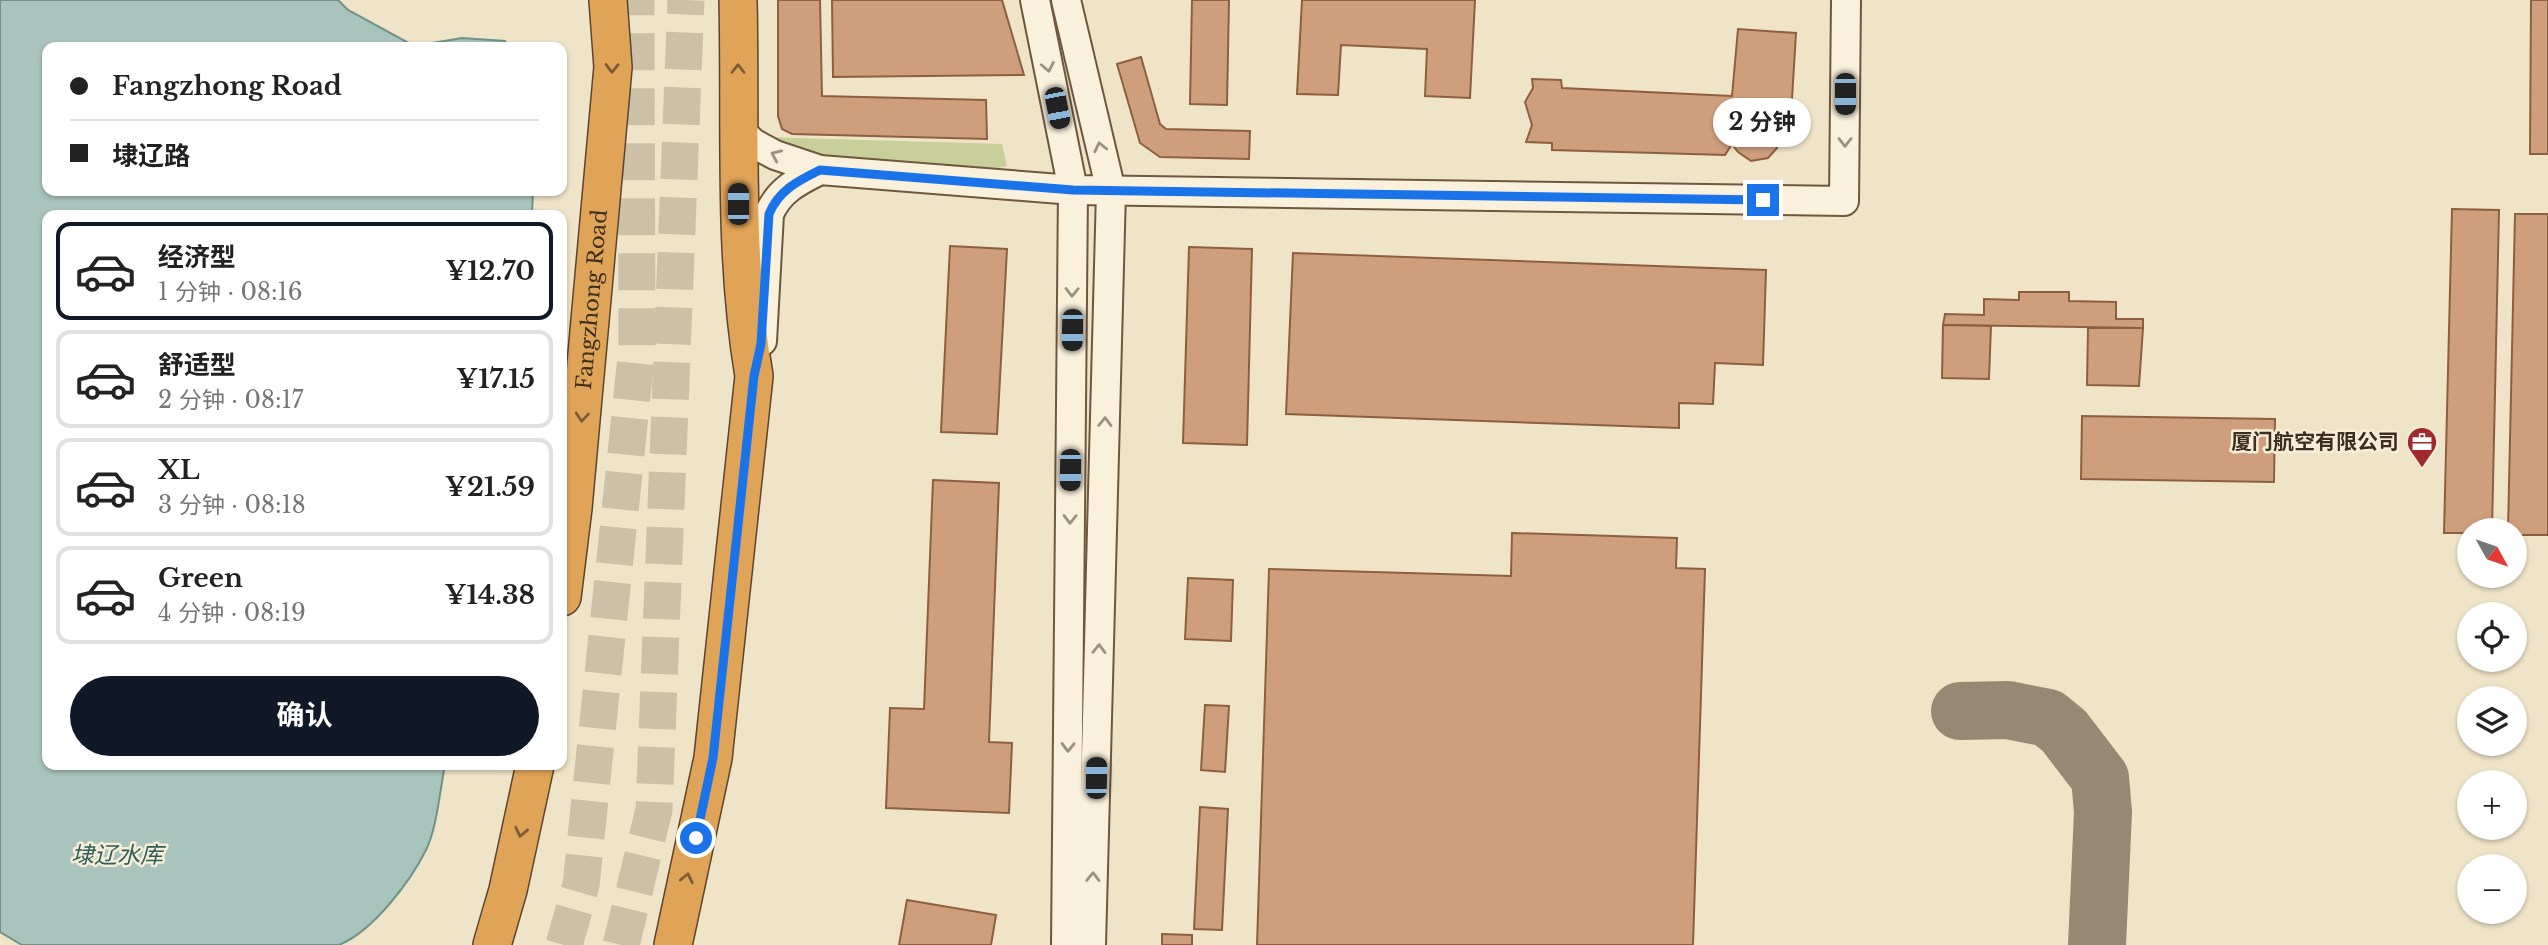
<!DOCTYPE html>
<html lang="zh">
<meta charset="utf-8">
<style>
:root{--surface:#fff;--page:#f2f2f2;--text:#222;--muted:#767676;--line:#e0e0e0;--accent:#111827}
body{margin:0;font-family:"Libre Baskerville","Noto Sans SC",serif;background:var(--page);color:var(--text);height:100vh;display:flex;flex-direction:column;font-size:26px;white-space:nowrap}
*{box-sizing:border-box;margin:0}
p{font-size:23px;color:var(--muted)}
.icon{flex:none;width:38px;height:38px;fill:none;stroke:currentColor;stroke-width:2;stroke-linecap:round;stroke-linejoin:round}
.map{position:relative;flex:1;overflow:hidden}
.details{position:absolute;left:42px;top:210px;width:525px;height:560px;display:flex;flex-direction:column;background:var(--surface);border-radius:14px;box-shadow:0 2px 5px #0004}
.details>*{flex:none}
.hud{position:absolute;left:42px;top:42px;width:525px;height:154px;border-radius:14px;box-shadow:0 2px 5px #0004;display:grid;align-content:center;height:154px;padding:0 28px;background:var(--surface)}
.needle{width:46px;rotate:130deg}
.buttons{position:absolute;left:2457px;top:518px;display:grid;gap:14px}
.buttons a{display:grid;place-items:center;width:70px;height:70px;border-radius:50%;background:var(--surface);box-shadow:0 2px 5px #0004;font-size:35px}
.end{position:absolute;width:32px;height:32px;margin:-16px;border:9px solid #1a73e8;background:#fff;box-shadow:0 0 0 4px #fff}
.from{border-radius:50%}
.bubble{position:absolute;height:49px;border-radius:24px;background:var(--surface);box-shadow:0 2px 5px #0004;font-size:23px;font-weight:700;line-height:49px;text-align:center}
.car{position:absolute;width:21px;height:42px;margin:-21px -10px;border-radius:9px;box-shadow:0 0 5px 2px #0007;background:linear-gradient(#222 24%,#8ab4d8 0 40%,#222 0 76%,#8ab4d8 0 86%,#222 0)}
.hud b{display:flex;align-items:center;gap:24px;height:66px;font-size:26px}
.hud b+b{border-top:2px solid var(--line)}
.hud i{width:18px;height:18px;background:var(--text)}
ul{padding:12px 0 0;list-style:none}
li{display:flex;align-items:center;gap:21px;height:98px;margin:0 14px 10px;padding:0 14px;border:4px solid var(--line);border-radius:14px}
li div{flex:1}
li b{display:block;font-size:26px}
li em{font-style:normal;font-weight:700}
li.on{border-color:var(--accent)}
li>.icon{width:63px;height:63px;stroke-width:1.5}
.button{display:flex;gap:14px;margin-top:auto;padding:14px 28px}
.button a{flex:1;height:80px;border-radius:42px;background:var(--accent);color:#fff;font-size:28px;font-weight:700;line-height:80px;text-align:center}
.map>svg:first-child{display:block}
</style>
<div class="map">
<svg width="2548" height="945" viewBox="0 0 2548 945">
<rect width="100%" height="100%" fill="#f0e4c8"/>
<path fill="#c9cf9b" d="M 764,137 L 1002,144 L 1007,166 L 993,169 L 812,159 Z"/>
<path fill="#a9c4bc" stroke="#6f938a" stroke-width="2" d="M 0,0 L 338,0 L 348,10 L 414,46 L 462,38 L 505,41 L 508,47 L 47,47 L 47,191 L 533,191 L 532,215 L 47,215 L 47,765 L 445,765 C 440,789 437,828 426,850 C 410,882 373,931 339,945 L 22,945 L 0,932 Z"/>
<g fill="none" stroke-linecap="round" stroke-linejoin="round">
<path stroke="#968974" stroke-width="58" d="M 1960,711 L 2008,710 L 2048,718 L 2064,731 L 2100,778 L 2103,812 L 2097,945"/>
</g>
<g fill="#cf9f7d" stroke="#8d5f41" stroke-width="2">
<path d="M 778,0 L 820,0 L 822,96 L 986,100 L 987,139 L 792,134 L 782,129 L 778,116 Z"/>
<path d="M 832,0 L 1002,0 L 1024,75 L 833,77 Z"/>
<path d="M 1192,0 L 1229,0 L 1227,105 L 1190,104 Z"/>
<path d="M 1302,0 L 1475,0 L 1470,98 L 1425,96 L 1427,49 L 1341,45 L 1338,95 L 1297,94 Z"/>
<path d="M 2531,0 L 2548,0 L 2548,154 L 2530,154 Z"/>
<path d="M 1738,29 L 1796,33 L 1791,115 L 1772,115 L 1770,126 L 1779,138 L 1777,148 L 1768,158 L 1751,161 L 1738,152 L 1732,144 L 1725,155 L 1552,150 L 1552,143 L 1526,142 L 1532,125 L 1525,102 L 1533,88 L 1532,79 L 1561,80 L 1562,88 L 1732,96 Z"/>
<path d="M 1141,57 L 1160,124 L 1166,129 L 1250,131 L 1249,159 L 1160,157 L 1140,143 L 1117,64 Z"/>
<path d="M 2452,209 L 2499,210 L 2492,530 L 2469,530 L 2469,533 L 2444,533 Z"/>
<path d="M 2515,214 L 2548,214 L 2548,535 L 2515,535 L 2515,530 L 2508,530 Z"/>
<path d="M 950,246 L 1007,249 L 997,434 L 941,432 Z"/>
<path d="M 1189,247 L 1252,249 L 1247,445 L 1183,443 Z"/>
<path d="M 1293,253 L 1766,270 L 1763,365 L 1715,363 L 1713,404 L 1679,403 L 1679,428 L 1286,414 Z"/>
<path d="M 2019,292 L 2069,292 L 2069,301 L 2116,302 L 2116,319 L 2143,319 L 2143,328 L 1943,325 L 1945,314 L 1984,315 L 1984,299 L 2019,300 Z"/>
<path d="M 1943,325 L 1991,326 L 1989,379 L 1942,378 Z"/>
<path d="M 2088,328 L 2143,328 L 2139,386 L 2087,385 Z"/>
<path d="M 2082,416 L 2275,419 L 2274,482 L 2081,479 Z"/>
<path d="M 933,480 L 999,483 L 989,742 L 1012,743 L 1009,813 L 886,808 L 890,708 L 924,709 Z"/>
<path d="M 1512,533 L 1677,538 L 1676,568 L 1705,569 L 1693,945 L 1257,945 L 1269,569 L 1511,576 Z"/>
<path d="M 1188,578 L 1233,580 L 1231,641 L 1185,639 Z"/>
<path d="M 1205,705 L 1229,706 L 1225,772 L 1201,770 Z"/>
<path d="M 1200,807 L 1228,809 L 1222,930 L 1194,929 Z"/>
<path d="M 907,900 L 996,915 L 991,945 L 899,945 Z"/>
<path d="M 1162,934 L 1192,935 L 1192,945 L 1162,945 Z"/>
</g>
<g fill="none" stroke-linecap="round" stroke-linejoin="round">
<g stroke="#ccc0a6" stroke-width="37" stroke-dasharray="37 18" stroke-linecap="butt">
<path d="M 564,945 L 581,885 L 637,348 L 636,0"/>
<path d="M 621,945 L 654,810 L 686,0"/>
</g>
<g stroke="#6f573f" stroke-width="32">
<g id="secondary">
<path d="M 1035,0 L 1073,190 L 1066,945"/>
<path d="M 1066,0 L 1111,191 L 1091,945"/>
<path d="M 738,129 L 753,143 L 775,155 L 820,170 L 1073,190 L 1844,201 L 1846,0"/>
<path d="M 762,341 L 769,214 C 779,190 798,181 820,170"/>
</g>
</g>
<g stroke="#5b4430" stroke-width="40">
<g id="highway">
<path id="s1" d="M 562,597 L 573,508 L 613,67 L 608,0"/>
<path d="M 492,945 L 508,890 L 535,765"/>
<path d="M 673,945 L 713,758 L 754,376 C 733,251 741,126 738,0"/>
</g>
</g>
<use href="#secondary" stroke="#faf1dc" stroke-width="28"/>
<use href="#highway" stroke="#e0a458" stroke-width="37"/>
</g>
<defs><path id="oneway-chevron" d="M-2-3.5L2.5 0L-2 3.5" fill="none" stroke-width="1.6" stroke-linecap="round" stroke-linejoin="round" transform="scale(1.75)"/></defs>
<g stroke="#9c907e">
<use href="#oneway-chevron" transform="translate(1048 67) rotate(79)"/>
<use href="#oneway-chevron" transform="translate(1845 142) rotate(90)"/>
<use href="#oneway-chevron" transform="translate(1100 147) rotate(-103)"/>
<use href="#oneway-chevron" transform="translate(776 155) rotate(-156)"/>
<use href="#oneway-chevron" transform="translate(1072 292) rotate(91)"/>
<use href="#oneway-chevron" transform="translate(1105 422) rotate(-89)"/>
<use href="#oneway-chevron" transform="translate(1070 519) rotate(91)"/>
<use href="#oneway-chevron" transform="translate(1099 649) rotate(-89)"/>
<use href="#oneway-chevron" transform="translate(1068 747) rotate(91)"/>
<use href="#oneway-chevron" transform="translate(1093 877) rotate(-89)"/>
</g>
<g stroke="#7e5d36">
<use href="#oneway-chevron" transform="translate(612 68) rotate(91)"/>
<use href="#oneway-chevron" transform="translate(738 69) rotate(-90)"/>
<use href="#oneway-chevron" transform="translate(582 417) rotate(95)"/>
<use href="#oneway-chevron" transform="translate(521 832) rotate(102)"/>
<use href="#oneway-chevron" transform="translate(687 878) rotate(-78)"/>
</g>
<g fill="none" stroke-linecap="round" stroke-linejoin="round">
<path stroke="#1a73e8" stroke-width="9" d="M 696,838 L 713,758 L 754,376 L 761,344 L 769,214 C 779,190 798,181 820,170 L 1073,190 L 1763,200"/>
</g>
<defs>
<g id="office-pin" transform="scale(1.575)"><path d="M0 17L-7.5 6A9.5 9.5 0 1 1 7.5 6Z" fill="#9e2a2b" stroke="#f7eed8"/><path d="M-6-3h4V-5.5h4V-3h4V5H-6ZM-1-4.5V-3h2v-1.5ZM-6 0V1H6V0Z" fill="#fff"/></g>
</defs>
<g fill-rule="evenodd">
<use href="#office-pin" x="2422" y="442"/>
</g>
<g text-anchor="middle" stroke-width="5" stroke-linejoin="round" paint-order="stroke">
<g font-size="21" fill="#3d2e20" stroke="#f7eed8">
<text dy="7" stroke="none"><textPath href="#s1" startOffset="299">Fangzhong Road</textPath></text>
</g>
<g font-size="21" font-weight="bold" fill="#3d2e20" stroke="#f7eed8" text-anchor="end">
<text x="2399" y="449">厦门航空有限公司</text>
</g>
<g font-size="23" font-style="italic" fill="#2f5d5a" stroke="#f7eed8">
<text x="117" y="863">埭辽水库</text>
</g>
</g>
</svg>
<div class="buttons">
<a><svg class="needle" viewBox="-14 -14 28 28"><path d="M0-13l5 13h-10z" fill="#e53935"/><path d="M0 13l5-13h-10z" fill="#767676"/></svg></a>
<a><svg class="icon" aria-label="locate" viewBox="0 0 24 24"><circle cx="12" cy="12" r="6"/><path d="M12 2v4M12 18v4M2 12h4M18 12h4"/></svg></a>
<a><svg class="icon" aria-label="layers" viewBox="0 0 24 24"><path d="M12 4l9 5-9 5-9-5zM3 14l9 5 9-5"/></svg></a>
<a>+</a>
<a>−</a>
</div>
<i class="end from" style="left:696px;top:838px"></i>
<i class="end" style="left:1763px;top:200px"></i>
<div class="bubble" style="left:1713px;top:98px;width:98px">2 分钟</div>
<i class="car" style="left:1845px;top:94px;rotate:180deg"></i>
<i class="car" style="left:1057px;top:108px;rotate:169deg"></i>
<i class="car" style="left:738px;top:204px;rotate:0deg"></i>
<i class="car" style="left:1072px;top:330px;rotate:181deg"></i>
<i class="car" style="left:1070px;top:470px;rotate:181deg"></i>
<i class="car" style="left:1096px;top:778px;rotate:1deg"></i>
<div class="hud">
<b><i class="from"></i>Fangzhong Road</b>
<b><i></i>埭辽路</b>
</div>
<section class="details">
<ul>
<li class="on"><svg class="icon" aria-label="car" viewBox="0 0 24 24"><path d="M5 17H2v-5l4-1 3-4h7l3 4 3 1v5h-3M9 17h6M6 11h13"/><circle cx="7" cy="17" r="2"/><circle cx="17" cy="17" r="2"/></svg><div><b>经济型</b><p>1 分钟 · 08:16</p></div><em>¥12.70</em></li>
<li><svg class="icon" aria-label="car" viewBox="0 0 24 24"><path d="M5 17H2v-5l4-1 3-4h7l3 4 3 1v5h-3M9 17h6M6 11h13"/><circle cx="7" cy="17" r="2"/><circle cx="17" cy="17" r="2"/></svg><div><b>舒适型</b><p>2 分钟 · 08:17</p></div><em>¥17.15</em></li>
<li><svg class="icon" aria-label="car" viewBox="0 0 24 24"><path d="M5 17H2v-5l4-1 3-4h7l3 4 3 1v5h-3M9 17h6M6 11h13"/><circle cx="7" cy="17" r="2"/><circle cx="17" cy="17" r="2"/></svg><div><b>XL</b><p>3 分钟 · 08:18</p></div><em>¥21.59</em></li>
<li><svg class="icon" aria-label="car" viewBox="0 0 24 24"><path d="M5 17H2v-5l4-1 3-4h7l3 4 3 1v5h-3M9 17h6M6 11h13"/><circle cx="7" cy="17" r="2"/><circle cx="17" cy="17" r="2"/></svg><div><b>Green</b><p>4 分钟 · 08:19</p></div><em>¥14.38</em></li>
</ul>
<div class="button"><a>确认</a></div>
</section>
</div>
